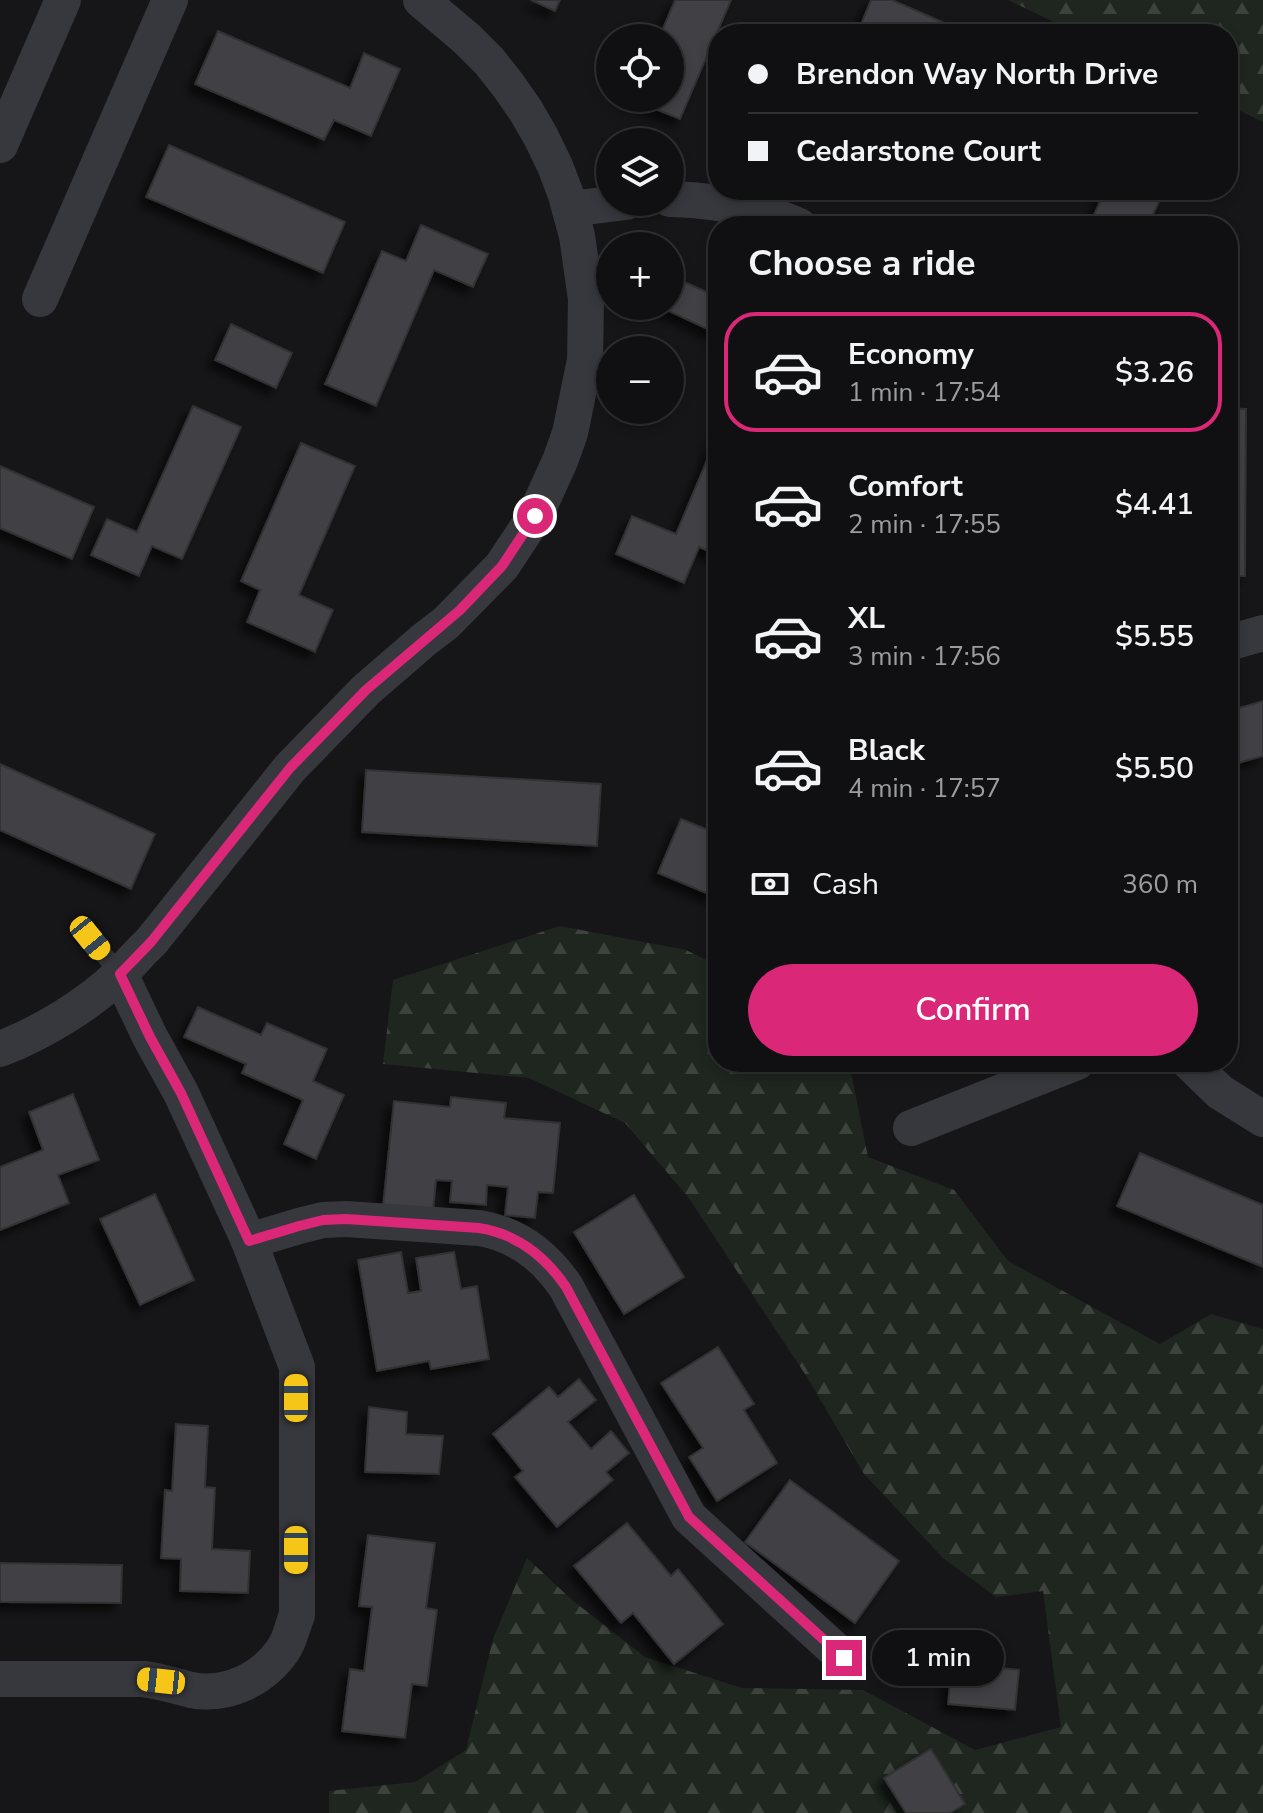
<!DOCTYPE html>
<meta charset="utf-8">
<style>
:root{--surface:#101012;--page:#19191b;--text:#f1f3f6;--muted:#9c9d9f;--line:#303032;--accent:#db2777}
body{margin:0;font-family:"Nunito Sans",sans-serif;background:var(--page);color:var(--text);height:100vh;display:flex;flex-direction:column;font-size:30px;white-space:nowrap}
*{box-sizing:border-box;margin:0}
p{font-size:26px;color:var(--muted)}
.icon{flex:none;width:44px;height:44px;fill:none;stroke:currentColor;stroke-width:2;stroke-linecap:round;stroke-linejoin:round}
.map{position:relative;flex:1;overflow:hidden}
.side{position:absolute;left:708px;top:216px;width:530px;height:856px;display:flex;flex-direction:column;background:var(--surface);border-radius:32px;box-shadow:0 4px 12px #0003,0 0 0 2px var(--line)}
.side>*{flex:none}
.hud{position:absolute;left:708px;top:24px;width:530px;height:176px;border-radius:32px;box-shadow:0 4px 12px #0003,0 0 0 2px var(--line);display:grid;align-content:center;height:176px;padding:0 40px;background:var(--surface)}
.tools{position:absolute;left:596px;top:24px;display:grid;gap:16px}
.tools a{display:grid;place-items:center;width:88px;height:88px;border-radius:50%;background:var(--surface);box-shadow:0 4px 12px #0003,0 0 0 2px var(--line);font-size:40px}
.end{position:absolute;width:36px;height:36px;margin:-18px;border:10px solid #db2777;background:#fff;box-shadow:0 0 0 4px #fff}
.from{border-radius:50%}
.bubble{position:absolute;height:56px;border-radius:28px;background:var(--surface);box-shadow:0 4px 12px #0003,0 0 0 2px var(--line);font-size:26px;font-weight:600;line-height:56px;text-align:center}
.car{position:absolute;width:24px;height:48px;margin:-24px -12px;border-radius:10px;box-shadow:0 0 6px 2px #0007;background:linear-gradient(#f5c518 24%,#345 0 40%,#f5c518 0 76%,#345 0 86%,#f5c518 0)}
.hud b{display:flex;align-items:center;gap:28px;height:76px;font-size:30px}
.hud b+b{border-top:2px solid var(--line)}
.hud i{width:20px;height:20px;background:var(--text)}
ul{padding:0;list-style:none}
li{display:flex;align-items:center;gap:24px;height:120px;margin:0 16px 12px;padding:0 24px;border:4px solid transparent;border-radius:32px}
li div{flex:1}
li b{display:block;font-size:30px}
li em{font-style:normal;font-weight:600}
li.on{border-color:var(--accent)}
li>.icon{width:72px;height:72px;stroke-width:1.5}
h2{padding:0 40px;font-size:36px;line-height:96px}
.pay{display:flex;align-items:center;gap:20px;height:88px;padding:0 40px;font-size:30px}
.pay p{margin-inline-start:auto}
.action{display:flex;gap:16px;margin-top:auto;padding:16px 40px}
.action a{flex:1;height:92px;border-radius:48px;background:var(--accent);color:#fff;font-size:32px;font-weight:600;line-height:92px;text-align:center}
.map>svg:first-child{display:block}
</style>
<div class="map">
<svg width="1263" height="1813" viewBox="0 0 1263 1813">
<defs>
<pattern id="forest-firs" width="22" height="20" patternUnits="userSpaceOnUse" patternTransform="scale(2)"><rect width="22" height="20" fill="#1e261f"/><path d="M5 1l3.5 6h-7zM16 11l3.5 6h-7z" fill="#3c433d"/></pattern>
<filter id="shadow"><feDropShadow dx="-7" dy="7" stdDeviation="4" flood-color="#0009"/></filter>
</defs>
<rect width="100%" height="100%" fill="#161618"/>
<g fill="url(#forest-firs)">
<path d="M 1008,0 L 1263,0 L 1263,122 L 1228,105 L 1228,34 L 1079,34 Z"/>
<path d="M 560,926 L 686,950 L 718,966 L 718,1062 L 849,1062 L 868,1157 L 954,1190 L 1008,1261 L 1160,1344 L 1211,1314 L 1263,1329 L 1263,1813 L 329,1813 L 329,1791 L 415,1782 L 466,1750 L 493,1639 L 527,1558 L 572,1600 L 645,1657 L 742,1688 L 863,1690 L 975,1750 L 1061,1727 L 1043,1591 L 996,1597 L 943,1558 L 864,1474 L 807,1377 L 688,1197 L 625,1123 L 529,1078 L 383,1064 L 393,980 Z"/>
</g>
<g fill="#404145" stroke="#303034" stroke-width="2" filter="url(#shadow)">
<path d="M 531,0 L 560,0 L 555,11 Z"/>
<path d="M 675,0 L 731,0 L 680,119 L 633,100 L 633,98 L 670,98 L 670,38 L 659,38 Z"/>
<path d="M 871,0 L 892,0 L 970,34 L 857,34 Z"/>
<path d="M 218,31 L 350,88 L 364,53 L 400,69 L 371,136 L 334,120 L 324,140 L 195,84 Z"/>
<path d="M 169,145 L 345,222 L 323,273 L 146,197 Z"/>
<path d="M 1105,190 L 1144,190 L 1161,197 L 1148,226 L 1089,226 Z"/>
<path d="M 421,225 L 488,254 L 473,287 L 434,270 L 376,406 L 325,384 L 382,251 L 406,261 Z"/>
<path d="M 673,277 L 718,297 L 718,334 L 660,307 L 670,306 L 670,284 Z"/>
<path d="M 231,324 L 292,353 L 276,388 L 215,360 Z"/>
<path d="M 193,406 L 241,427 L 182,559 L 152,546 L 139,576 L 91,555 L 107,519 L 137,532 Z"/>
<path d="M 1228,408 L 1246,409 L 1245,576 L 1228,576 Z"/>
<path d="M 718,434 L 718,555 L 699,547 L 684,583 L 616,554 L 632,516 L 676,534 Z"/>
<path d="M 301,443 L 355,466 L 299,595 L 333,610 L 315,652 L 247,622 L 260,590 L 241,581 Z"/>
<path d="M 0,466 L 94,507 L 72,559 L 0,528 Z"/>
<path d="M 1263,701 L 1263,756 L 1228,766 L 1228,711 Z"/>
<path d="M 0,764 L 155,834 L 131,889 L 0,830 Z"/>
<path d="M 366,770 L 601,784 L 597,846 L 362,832 Z"/>
<path d="M 681,819 L 718,834 L 718,898 L 658,873 Z"/>
<path d="M 198,1007 L 261,1035 L 267,1023 L 327,1049 L 313,1081 L 344,1095 L 316,1159 L 284,1144 L 303,1100 L 242,1073 L 246,1064 L 184,1037 Z"/>
<path d="M 73,1094 L 99,1160 L 58,1175 L 69,1203 L 0,1230 L 0,1167 L 43,1150 L 29,1112 Z"/>
<path d="M 451,1097 L 506,1103 L 504,1118 L 560,1123 L 553,1193 L 538,1192 L 535,1218 L 505,1215 L 508,1187 L 487,1185 L 486,1205 L 450,1202 L 452,1181 L 436,1180 L 433,1211 L 383,1206 L 394,1101 L 450,1107 Z"/>
<path d="M 1140,1153 L 1263,1205 L 1263,1267 L 1117,1206 Z"/>
<path d="M 155,1194 L 194,1280 L 140,1305 L 100,1219 Z"/>
<path d="M 634,1195 L 684,1277 L 624,1314 L 574,1232 Z"/>
<path d="M 401,1252 L 408,1293 L 421,1291 L 416,1258 L 454,1252 L 461,1289 L 477,1286 L 489,1359 L 431,1369 L 429,1361 L 377,1371 L 358,1260 Z"/>
<path d="M 718,1347 L 754,1404 L 744,1410 L 777,1463 L 717,1501 L 689,1457 L 703,1448 L 661,1383 Z"/>
<path d="M 579,1379 L 596,1400 L 568,1422 L 591,1449 L 611,1431 L 629,1453 L 606,1472 L 613,1480 L 557,1527 L 515,1477 L 523,1471 L 493,1434 L 549,1387 L 558,1397 Z"/>
<path d="M 369,1407 L 407,1412 L 406,1434 L 443,1436 L 439,1474 L 365,1472 Z"/>
<path d="M 176,1424 L 208,1426 L 205,1487 L 215,1488 L 212,1549 L 250,1551 L 248,1593 L 180,1591 L 181,1559 L 161,1558 L 165,1490 L 172,1491 Z"/>
<path d="M 790,1480 L 899,1561 L 855,1623 L 745,1542 Z"/>
<path d="M 627,1523 L 671,1576 L 678,1569 L 723,1624 L 674,1664 L 633,1613 L 621,1623 L 574,1566 Z"/>
<path d="M 368,1535 L 435,1543 L 426,1608 L 437,1610 L 427,1686 L 412,1684 L 405,1738 L 342,1731 L 350,1669 L 364,1671 L 372,1607 L 359,1606 Z"/>
<path d="M 0,1563 L 122,1565 L 121,1603 L 0,1602 Z"/>
<path d="M 952,1663 L 1019,1670 L 1015,1710 L 948,1704 Z"/>
<path d="M 931,1749 L 965,1804 L 950,1813 L 906,1813 L 884,1778 Z"/>
</g>
<g fill="none" stroke-linecap="round" stroke-linejoin="round">
<path stroke="#37383d" stroke-width="18" d="M 90,938 L 120,974"/>
<g stroke="#37383d" stroke-width="36">
<path d="M 0,145 L 63,0"/>
<path d="M 670,199 C 715,200 758,208 799,226"/>
<path d="M 570,209 L 626,202"/>
<path d="M 40,299 L 170,0"/>
<path d="M 1228,643 L 1263,633"/>
<path d="M 0,1049 C 40,1034 90,1004 121,973 C 131,963 140,952 151,942 L 290,768 L 366,690 L 425,639 L 446,623 L 502,566 L 535,516 L 560,461 L 570,433 L 585,360 L 586,299 L 577,236 L 566,195 L 555,166 L 541,137 L 526,111 L 508,85 L 489,61 L 467,39 L 421,0"/>
<path d="M 1189,1062 L 1220,1092 L 1263,1119"/>
<path d="M 911,1128 L 1077,1062"/>
<path d="M 249,1241 L 299,1226 L 323,1220 L 346,1219 L 479,1228 C 517,1234 545,1256 566,1287 L 689,1517 L 844,1658"/>
<path d="M 0,1679 L 143,1679 C 160,1681 175,1686 191,1690 C 227,1697 263,1679 283,1650 C 290,1640 292,1627 297,1615 L 297,1367 L 249,1241 L 181,1093 L 150,1037 L 120,974"/>
</g>
</g>
<g fill="none" stroke-linecap="round" stroke-linejoin="round">
<path stroke="#db2777" stroke-width="10" d="M 535,516 L 502,566 L 460,610 L 366,690 L 290,768 L 151,942 L 120,974 L 150,1037 L 181,1093 L 249,1241 L 299,1226 L 323,1220 L 346,1219 L 479,1228 C 517,1234 545,1256 566,1287 L 689,1517 L 844,1658"/>
</g>
</svg>
<div class="tools">
<a><svg class="icon" aria-label="locate" viewBox="0 0 24 24"><circle cx="12" cy="12" r="6"/><path d="M12 2v4M12 18v4M2 12h4M18 12h4"/></svg></a>
<a><svg class="icon" aria-label="layers" viewBox="0 0 24 24"><path d="M12 4l9 5-9 5-9-5zM3 14l9 5 9-5"/></svg></a>
<a>+</a>
<a>−</a>
</div>
<i class="end from" style="left:535px;top:516px"></i>
<i class="end" style="left:844px;top:1658px"></i>
<div class="bubble" style="left:872px;top:1630px;width:132px">1 min</div>
<i class="car" style="left:90px;top:938px;rotate:141deg"></i>
<i class="car" style="left:296px;top:1398px;rotate:0deg"></i>
<i class="car" style="left:296px;top:1550px;rotate:180deg"></i>
<i class="car" style="left:161px;top:1681px;rotate:276deg"></i>
<div class="hud">
<b><i class="from"></i>Brendon Way North Drive</b>
<b><i></i>Cedarstone Court</b>
</div>
<section class="side">
<h2>Choose a ride</h2>
<ul>
<li class="on"><svg class="icon" aria-label="car" viewBox="0 0 24 24"><path d="M5 17H2v-5l4-1 3-4h7l3 4 3 1v5h-3M9 17h6M6 11h13"/><circle cx="7" cy="17" r="2"/><circle cx="17" cy="17" r="2"/></svg><div><b>Economy</b><p>1 min · 17:54</p></div><em>$3.26</em></li>
<li><svg class="icon" aria-label="car" viewBox="0 0 24 24"><path d="M5 17H2v-5l4-1 3-4h7l3 4 3 1v5h-3M9 17h6M6 11h13"/><circle cx="7" cy="17" r="2"/><circle cx="17" cy="17" r="2"/></svg><div><b>Comfort</b><p>2 min · 17:55</p></div><em>$4.41</em></li>
<li><svg class="icon" aria-label="car" viewBox="0 0 24 24"><path d="M5 17H2v-5l4-1 3-4h7l3 4 3 1v5h-3M9 17h6M6 11h13"/><circle cx="7" cy="17" r="2"/><circle cx="17" cy="17" r="2"/></svg><div><b>XL</b><p>3 min · 17:56</p></div><em>$5.55</em></li>
<li><svg class="icon" aria-label="car" viewBox="0 0 24 24"><path d="M5 17H2v-5l4-1 3-4h7l3 4 3 1v5h-3M9 17h6M6 11h13"/><circle cx="7" cy="17" r="2"/><circle cx="17" cy="17" r="2"/></svg><div><b>Black</b><p>4 min · 17:57</p></div><em>$5.50</em></li>
</ul>
<div class="pay"><svg class="icon" aria-label="cash" viewBox="0 0 24 24"><path d="M3 7h18v10H3z"/><circle cx="12" cy="12" r="2"/></svg>Cash<p>360 m</p></div>
<div class="action"><a>Confirm</a></div>
</section>
</div>
